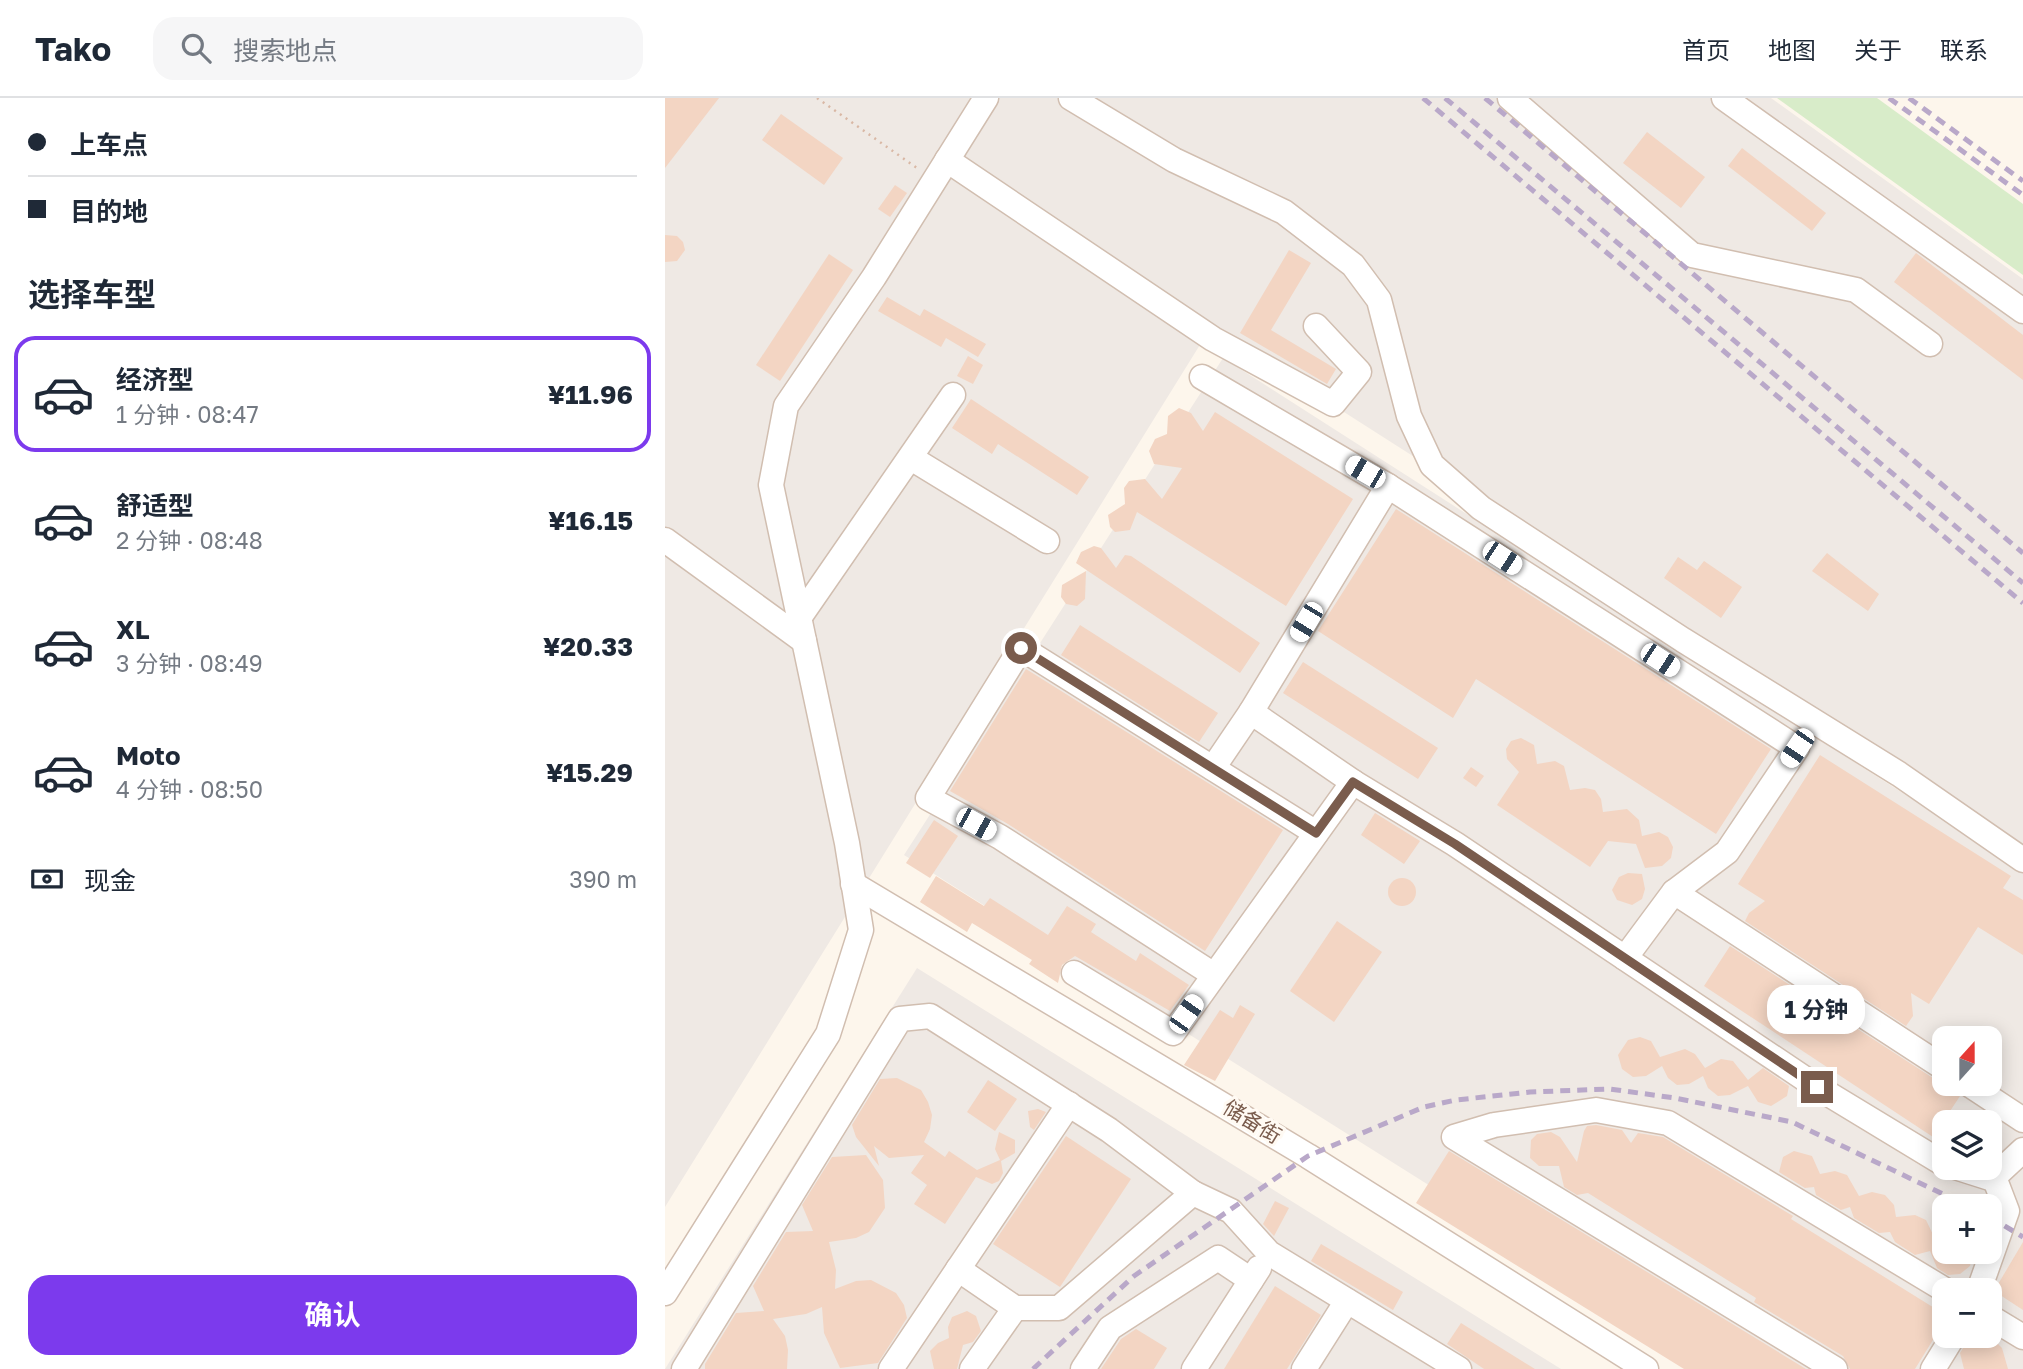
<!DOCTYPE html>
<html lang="zh">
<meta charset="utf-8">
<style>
:root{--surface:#fff;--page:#f6f6f7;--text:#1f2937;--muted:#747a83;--line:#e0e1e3;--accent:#7c3aed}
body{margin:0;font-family:"Golos Text","Noto Sans SC",sans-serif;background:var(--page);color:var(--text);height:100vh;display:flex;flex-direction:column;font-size:26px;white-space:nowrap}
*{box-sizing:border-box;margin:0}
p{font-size:23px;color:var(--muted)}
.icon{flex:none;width:38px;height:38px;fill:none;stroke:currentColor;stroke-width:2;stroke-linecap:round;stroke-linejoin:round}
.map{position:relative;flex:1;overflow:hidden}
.side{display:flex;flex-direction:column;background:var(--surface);width:665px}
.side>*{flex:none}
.top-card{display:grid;align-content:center;height:154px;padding:0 28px;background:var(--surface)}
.needle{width:46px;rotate:21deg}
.fabs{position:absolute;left:1267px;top:928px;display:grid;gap:14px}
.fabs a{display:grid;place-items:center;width:70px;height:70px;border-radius:14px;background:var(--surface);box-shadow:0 4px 18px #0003;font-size:35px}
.end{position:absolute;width:32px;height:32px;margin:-16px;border:9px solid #7a5c4d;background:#fff;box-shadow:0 0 0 4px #fff}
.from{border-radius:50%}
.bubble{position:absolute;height:49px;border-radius:21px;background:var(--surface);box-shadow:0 4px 18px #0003;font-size:23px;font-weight:700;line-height:49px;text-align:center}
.car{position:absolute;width:21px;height:42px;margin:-21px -10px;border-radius:9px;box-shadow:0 0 5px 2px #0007;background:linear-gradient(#fff 24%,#345 0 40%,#fff 0 76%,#345 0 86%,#fff 0)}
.top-card b{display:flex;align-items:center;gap:24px;height:66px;font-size:26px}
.top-card b+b{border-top:2px solid var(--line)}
.top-card i{width:18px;height:18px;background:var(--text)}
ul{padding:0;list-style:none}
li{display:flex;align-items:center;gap:21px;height:116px;margin:0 14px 10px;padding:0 14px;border:4px solid transparent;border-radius:21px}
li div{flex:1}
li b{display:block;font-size:26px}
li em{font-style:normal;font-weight:700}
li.active{border-color:var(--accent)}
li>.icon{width:63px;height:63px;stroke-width:1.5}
h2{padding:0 28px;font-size:32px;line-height:84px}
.pay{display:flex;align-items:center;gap:18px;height:77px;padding:0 28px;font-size:26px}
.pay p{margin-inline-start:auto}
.button{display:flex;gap:14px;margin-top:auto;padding:14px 28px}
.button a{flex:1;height:80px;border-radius:21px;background:var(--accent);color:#fff;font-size:28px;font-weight:700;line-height:80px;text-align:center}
header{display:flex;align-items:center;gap:42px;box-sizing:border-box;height:98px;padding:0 35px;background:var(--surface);border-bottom:2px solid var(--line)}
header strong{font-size:33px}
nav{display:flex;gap:38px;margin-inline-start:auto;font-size:24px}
.search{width:490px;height:63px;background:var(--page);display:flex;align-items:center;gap:18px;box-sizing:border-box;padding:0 24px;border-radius:21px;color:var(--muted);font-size:26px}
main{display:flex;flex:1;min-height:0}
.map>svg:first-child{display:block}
</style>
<header>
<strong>Tako</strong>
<div class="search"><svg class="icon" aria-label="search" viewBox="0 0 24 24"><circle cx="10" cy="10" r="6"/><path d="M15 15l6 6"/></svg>搜索地点</div>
<nav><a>首页</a><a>地图</a><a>关于</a><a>联系</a></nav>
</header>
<main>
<section class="side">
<div class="top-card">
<b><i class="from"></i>上车点</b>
<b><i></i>目的地</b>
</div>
<h2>选择车型</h2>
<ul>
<li class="active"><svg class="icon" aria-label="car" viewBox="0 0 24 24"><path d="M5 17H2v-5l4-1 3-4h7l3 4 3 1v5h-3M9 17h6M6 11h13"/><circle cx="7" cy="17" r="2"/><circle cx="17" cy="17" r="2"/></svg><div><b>经济型</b><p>1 分钟 · 08:47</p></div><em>¥11.96</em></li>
<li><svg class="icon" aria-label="car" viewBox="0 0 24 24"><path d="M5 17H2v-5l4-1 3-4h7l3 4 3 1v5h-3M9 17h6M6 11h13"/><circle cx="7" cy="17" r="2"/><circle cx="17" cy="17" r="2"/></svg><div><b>舒适型</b><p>2 分钟 · 08:48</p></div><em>¥16.15</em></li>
<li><svg class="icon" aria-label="car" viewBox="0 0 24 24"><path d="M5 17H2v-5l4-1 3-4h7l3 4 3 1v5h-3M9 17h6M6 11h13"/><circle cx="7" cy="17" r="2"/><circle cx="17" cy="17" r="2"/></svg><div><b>XL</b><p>3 分钟 · 08:49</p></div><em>¥20.33</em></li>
<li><svg class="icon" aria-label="car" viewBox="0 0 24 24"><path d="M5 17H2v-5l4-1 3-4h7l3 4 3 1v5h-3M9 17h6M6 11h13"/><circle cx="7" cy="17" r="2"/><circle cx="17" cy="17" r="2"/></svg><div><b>Moto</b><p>4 分钟 · 08:50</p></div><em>¥15.29</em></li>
</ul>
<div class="pay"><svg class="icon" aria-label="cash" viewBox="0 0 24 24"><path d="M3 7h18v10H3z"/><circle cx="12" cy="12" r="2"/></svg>现金<p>390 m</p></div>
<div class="button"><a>确认</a></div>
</section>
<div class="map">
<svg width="1358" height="1271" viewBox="0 0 1358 1271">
<rect width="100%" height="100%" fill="#fdf6ec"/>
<g fill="#efe9e4" fill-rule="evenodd">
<path d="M 0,0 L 1106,0 L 1358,181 L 1358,748 L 546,229 L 0,1109 Z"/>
<path d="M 558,260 L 1358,772 L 1358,1271 L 1056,1271 L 239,757 ZM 1279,940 L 1325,940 L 1325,985 L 1279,985 ZM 1279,1024 L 1325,1024 L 1325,1069 L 1279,1069 ZM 1279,1108 L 1325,1108 L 1325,1153 L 1279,1153 ZM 1279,1192 L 1325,1192 L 1325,1237 L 1279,1237 Z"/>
<path d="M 252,870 L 896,1271 L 0,1271 Z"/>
</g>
<path fill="#d8ecc9" d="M 1112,0 L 1212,0 L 1358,106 L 1358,177 Z"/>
<g fill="#f3d5c3">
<path d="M 0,0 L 54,0 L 0,70 Z"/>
<path d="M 116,16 L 178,60 L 159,87 L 97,42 Z"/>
<path d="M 982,34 L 1040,79 L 1016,110 L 958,65 Z"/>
<path d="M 1077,50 L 1161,115 L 1147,133 L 1063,68 Z"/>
<path d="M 230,87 L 242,95 L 225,119 L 213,111 Z"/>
<path d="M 0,137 L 12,138 L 18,144 L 20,152 L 12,163 L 0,164 Z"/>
<path d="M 624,152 L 646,165 L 606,232 L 671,271 L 662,286 L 575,235 Z"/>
<path d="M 1251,155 L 1358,237 L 1358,282 L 1229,184 Z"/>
<path d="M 164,156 L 188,172 L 115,283 L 91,267 Z"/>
<path d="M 222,199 L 255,218 L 259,211 L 321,246 L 313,259 L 281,240 L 276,249 L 213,213 Z"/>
<path d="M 303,258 L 318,267 L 308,286 L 292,278 Z"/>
<path d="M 306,301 L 424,379 L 412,397 L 333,346 L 327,356 L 287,330 Z"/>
<path d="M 514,310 L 526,315 L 538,333 L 550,314 L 688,401 L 621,508 L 472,414 L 465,432 L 450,434 L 445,429 L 443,417 L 460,406 L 459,390 L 464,383 L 480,381 L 497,401 L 517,370 L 489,366 L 484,353 L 490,341 L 502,336 L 503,318 Z"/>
<path d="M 731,411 L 1106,651 L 1051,736 L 811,581 L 788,620 L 653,533 Z"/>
<path d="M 429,448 L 436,450 L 451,470 L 460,457 L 466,458 L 595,545 L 575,575 L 411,465 L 416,454 Z"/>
<path d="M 1162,455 L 1214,496 L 1203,513 L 1147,473 Z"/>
<path d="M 1013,459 L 1032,472 L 1039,463 L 1077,489 L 1056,520 L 999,480 Z"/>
<path d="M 421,473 L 420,501 L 412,508 L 401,506 L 396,499 L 397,487 Z"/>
<path d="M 415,527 L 553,615 L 534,644 L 396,557 Z"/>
<path d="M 638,564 L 773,650 L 753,681 L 618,595 Z"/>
<path d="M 361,571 L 618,732 L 540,853 L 343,726 L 285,693 Z"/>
<path d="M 856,640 L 869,647 L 872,666 L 890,663 L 899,668 L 905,692 L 920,690 L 930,692 L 936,701 L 938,714 L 962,711 L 974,722 L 977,738 L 994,734 L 1003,739 L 1008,749 L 1006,760 L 997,768 L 980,770 L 971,746 L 943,743 L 925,769 L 832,707 L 854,674 L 842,661 L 841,651 L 846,643 Z"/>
<path d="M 1155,657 L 1346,778 L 1338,790 L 1358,802 L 1358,857 L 1313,829 L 1264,906 L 1246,895 L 1248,918 L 1241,928 L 1080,823 L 1084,815 L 1100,803 L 1073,786 Z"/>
<path d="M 806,669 L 819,678 L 811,689 L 798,680 Z"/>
<path d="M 710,715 L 755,743 L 739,766 L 696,737 Z"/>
<path d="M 269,722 L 293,738 L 265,780 L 241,765 Z"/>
<path d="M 963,775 L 977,776 L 980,791 L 977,801 L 967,807 L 952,802 L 947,792 L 954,779 Z"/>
<path d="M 271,778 L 319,808 L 325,800 L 383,837 L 402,808 L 431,826 L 426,834 L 471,863 L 475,855 L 524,887 L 505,913 L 410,858 L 397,867 L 393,885 L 364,866 L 367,862 L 307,825 L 302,834 L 255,804 Z"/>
<circle cx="737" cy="794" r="14"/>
<path d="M 672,823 L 717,854 L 669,924 L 625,893 Z"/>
<path d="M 1065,848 L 1271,982 L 1288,988 L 1295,998 L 1268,1039 L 1039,888 Z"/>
<path d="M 575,907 L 590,916 L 550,983 L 519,967 L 555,912 L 568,920 Z"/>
<path d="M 975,939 L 986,943 L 995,959 L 1020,951 L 1030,956 L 1040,970 L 1056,961 L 1068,963 L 1083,982 L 1098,970 L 1124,988 L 1122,998 L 1106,1008 L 1093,1004 L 1083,988 L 1065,997 L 1053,998 L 1043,990 L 1038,978 L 1024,986 L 1012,987 L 1003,980 L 997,968 L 981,978 L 968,979 L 957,971 L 953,957 L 963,942 Z"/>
<path d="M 232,980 L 256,992 L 263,1004 L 267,1017 L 265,1031 L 259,1044 L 280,1059 L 284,1053 L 312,1072 L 335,1062 L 330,1051 L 334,1034 L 350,1042 L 350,1055 L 336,1063 L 338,1075 L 334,1083 L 327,1086 L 311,1079 L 280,1126 L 249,1106 L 262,1087 L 246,1075 L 259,1057 L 224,1060 L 209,1048 L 214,1068 L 191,1039 L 187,1027 L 215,981 Z"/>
<path d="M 323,982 L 352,1001 L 330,1033 L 302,1014 Z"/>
<path d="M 373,1011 L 381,1014 L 369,1032 L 365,1029 L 363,1013 Z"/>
<path d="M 931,1027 L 957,1032 L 966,1045 L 973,1035 L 998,1039 L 1128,1118 L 1126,1121 L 1279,1216 L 1279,1224 L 1250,1271 L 1185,1271 L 1178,1258 L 1089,1204 L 1091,1200 L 923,1095 L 912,1097 L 899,1089 L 894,1068 L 874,1068 L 865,1060 L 866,1042 L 872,1036 L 886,1034 L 895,1039 L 912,1064 L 919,1033 L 922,1028 Z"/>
<path d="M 401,1038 L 466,1081 L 395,1189 L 328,1146 Z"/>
<path d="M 784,1053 L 1141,1271 L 1019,1271 L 751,1105 Z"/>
<path d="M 1129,1053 L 1147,1058 L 1155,1076 L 1170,1073 L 1182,1077 L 1194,1098 L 1207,1094 L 1220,1097 L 1229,1107 L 1231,1119 L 1250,1117 L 1261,1122 L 1272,1145 L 1279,1141 L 1279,1153 L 1308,1153 L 1305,1168 L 1295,1176 L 1283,1177 L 1272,1170 L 1265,1153 L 1250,1157 L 1230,1144 L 1225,1134 L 1214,1135 L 1189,1120 L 1185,1109 L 1176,1112 L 1151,1097 L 1149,1089 L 1140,1090 L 1114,1074 L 1118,1059 Z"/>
<path d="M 201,1057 L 218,1082 L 220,1110 L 204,1134 L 191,1140 L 164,1144 L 171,1172 L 170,1191 L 191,1183 L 206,1182 L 231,1195 L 239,1207 L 242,1220 L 213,1265 L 175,1270 L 159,1235 L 157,1209 L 141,1216 L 108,1221 L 120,1238 L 123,1252 L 122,1271 L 40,1271 L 40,1266 L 71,1215 L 99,1213 L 88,1188 L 121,1134 L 148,1133 L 137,1107 L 167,1059 Z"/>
<path d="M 610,1103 L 624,1110 L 609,1138 L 598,1126 Z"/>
<path d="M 1358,1144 L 1358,1212 L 1329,1193 Z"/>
<path d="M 656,1146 L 738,1194 L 728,1212 L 646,1163 Z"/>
<path d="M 610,1188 L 656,1217 L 622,1271 L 559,1271 Z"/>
<path d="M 302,1213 L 311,1218 L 316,1233 L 308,1244 L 298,1247 L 292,1271 L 269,1271 L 265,1253 L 273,1245 L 284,1240 L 283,1229 L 287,1219 Z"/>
<path d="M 796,1225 L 870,1271 L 819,1271 L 782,1246 Z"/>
<path d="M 471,1231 L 502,1250 L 489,1271 L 436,1271 L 456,1241 Z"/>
<path d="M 1324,1237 L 1337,1250 L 1343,1271 L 1299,1271 L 1295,1255 L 1303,1242 L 1311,1237 Z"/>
</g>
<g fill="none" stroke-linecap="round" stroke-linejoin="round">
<g stroke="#d1beb0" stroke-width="27">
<g id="minor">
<path d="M 406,0 L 509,62 L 619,114 L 688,167 L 714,202 L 744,318 L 767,367 L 816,410 L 1018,542 L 1234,676 L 1358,762"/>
<path d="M 845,0 L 1027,157 L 1191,192 L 1265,246"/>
<path d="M 1059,0 L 1358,213"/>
<path d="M 282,62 L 548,241 L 668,306 L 694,274 L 651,228"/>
<path d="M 537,279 L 723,388 L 1132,650 L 1062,754 L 1009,794 L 960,860"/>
<path d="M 246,360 L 382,443"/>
<path d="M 0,442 L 139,543"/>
<path d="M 134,520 L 288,297"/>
<path d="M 548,670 L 586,614"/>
<path d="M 688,684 L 586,614 L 723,388"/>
<path d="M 188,786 L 643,1058 L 981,1271"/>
<path d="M 1009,794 L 1279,970"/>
<path d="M 409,875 L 508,935 L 688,684 L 790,746 L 1152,989 L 1279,1066"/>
<path d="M 549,877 L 335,739 L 263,700 L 356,550 L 651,735"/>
<path d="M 1302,985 L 1358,1022"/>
<path d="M 1290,1069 L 1331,1082"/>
<path d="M 293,1171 L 350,1210 L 394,1210 L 528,1095"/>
<path d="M 1314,1192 L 1342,1113 L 1329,1079 L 1358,1052"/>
<path d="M 0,1195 L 163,936 L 196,832 L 182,745 L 106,387 L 121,308 L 209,179 L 321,0"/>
<path d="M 1325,1219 L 1358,1239"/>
<path d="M 19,1271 L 235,921 L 265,918 L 444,1032 L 528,1095 L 566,1113 L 604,1155 L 794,1271"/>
<path d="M 226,1271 L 404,1006"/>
<path d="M 307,1271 L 350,1210"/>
<path d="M 418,1271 L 445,1230 L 553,1160 L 586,1182"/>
<path d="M 529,1271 L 594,1170"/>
<path d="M 639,1271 L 682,1203"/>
<path d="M 1170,1271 L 789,1039 L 829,1027 L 931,1012 L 1003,1025 L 1280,1192"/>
<path d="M 1268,1271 L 1289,1237"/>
</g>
</g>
<path stroke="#d9b8a5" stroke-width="2.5" stroke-dasharray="2 5" stroke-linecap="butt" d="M 152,0 L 252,70"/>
<use href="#minor" stroke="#fff" stroke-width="24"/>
<g stroke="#b9a8c9" stroke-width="5" stroke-dasharray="10 7" stroke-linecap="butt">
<path d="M 758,0 L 1358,505"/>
<path d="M 780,0 L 1358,485"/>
<path d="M 820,0 L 1358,455"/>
<path d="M 1224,0 L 1358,97"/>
<path d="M 1244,0 L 1358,83"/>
<path d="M 1325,1119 L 1358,1139"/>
<path d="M 368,1271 L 469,1178 L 643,1058 L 759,1009 L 791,1002 L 865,994 L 945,991 L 1010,1000 L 1127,1024 L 1303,1108"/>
</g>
</g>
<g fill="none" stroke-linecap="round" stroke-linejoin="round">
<path stroke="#7a5c4d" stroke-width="9" d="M 356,550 L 651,735 L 688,684 L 790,746 L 1152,989"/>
</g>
<g text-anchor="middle" stroke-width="6" stroke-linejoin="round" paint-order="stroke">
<g font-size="21" fill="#7a5c4d" stroke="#fffaf3">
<text transform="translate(587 1024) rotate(31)" y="7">储备街</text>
</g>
</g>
</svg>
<div class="fabs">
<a><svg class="needle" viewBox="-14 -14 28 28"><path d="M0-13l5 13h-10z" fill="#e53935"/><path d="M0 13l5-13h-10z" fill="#747a83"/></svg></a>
<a><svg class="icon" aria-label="layers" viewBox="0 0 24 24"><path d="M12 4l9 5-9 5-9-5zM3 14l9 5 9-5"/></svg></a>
<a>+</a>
<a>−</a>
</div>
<i class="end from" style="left:356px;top:550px"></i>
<i class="end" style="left:1152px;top:989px"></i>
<div class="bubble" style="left:1102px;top:887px;width:98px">1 分钟</div>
<i class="car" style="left:700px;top:374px;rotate:300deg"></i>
<i class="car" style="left:837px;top:460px;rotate:123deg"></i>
<i class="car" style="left:641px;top:524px;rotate:211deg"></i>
<i class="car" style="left:995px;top:562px;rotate:123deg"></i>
<i class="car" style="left:1132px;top:650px;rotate:214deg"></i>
<i class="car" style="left:311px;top:726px;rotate:119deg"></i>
<i class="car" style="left:521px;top:916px;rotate:35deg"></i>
</div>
</main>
